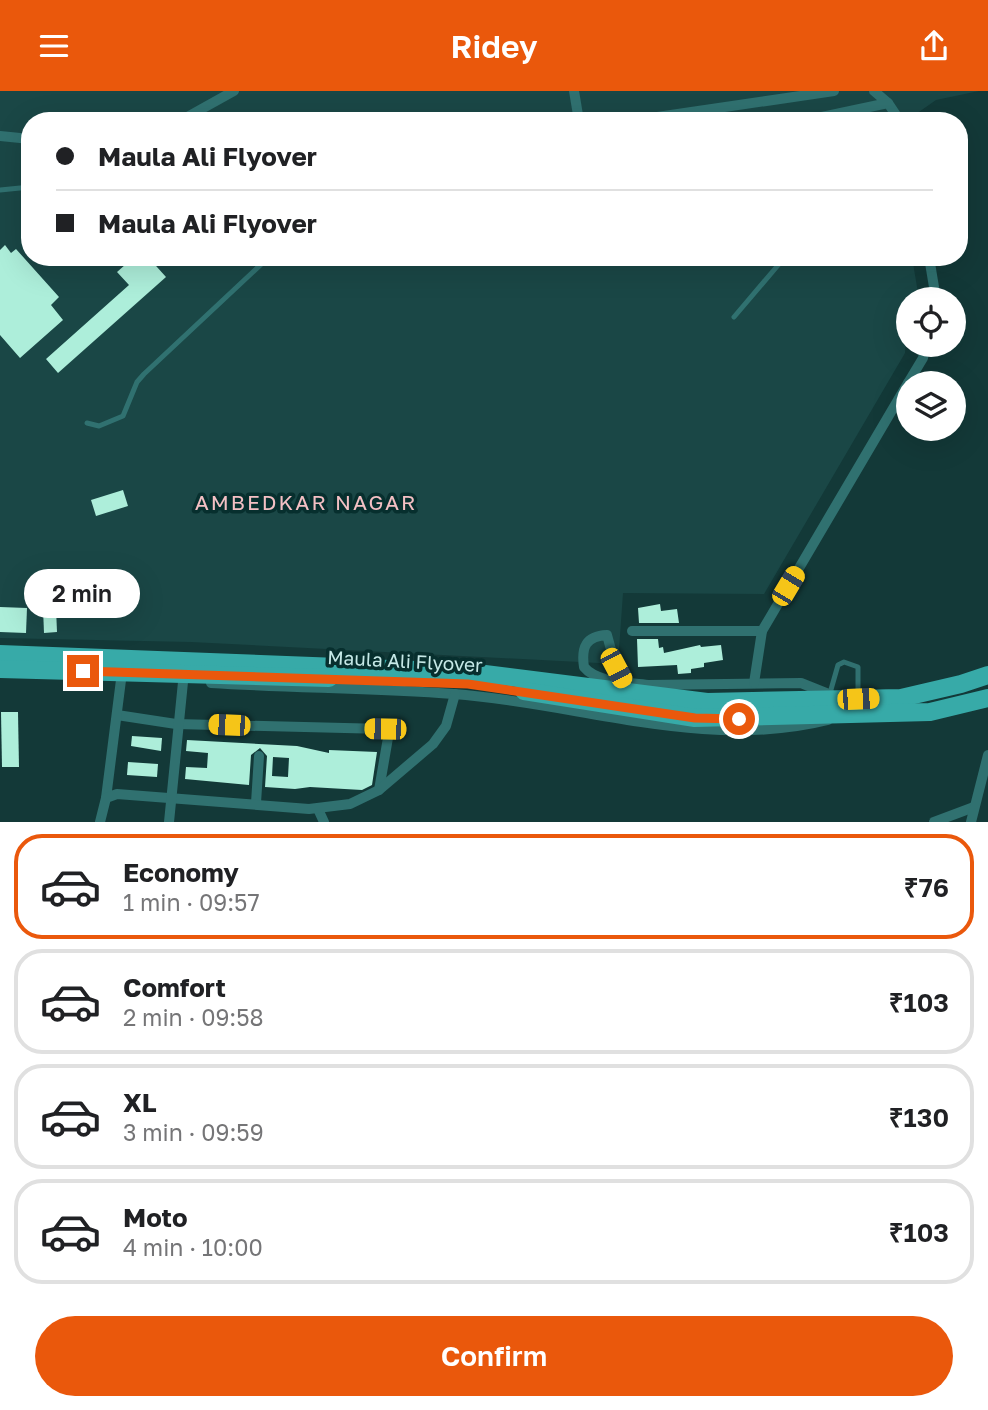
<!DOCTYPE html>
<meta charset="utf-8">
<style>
:root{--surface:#fff;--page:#f6f6f6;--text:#202124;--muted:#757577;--line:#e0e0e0;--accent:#ea580c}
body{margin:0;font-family:"Golos Text",sans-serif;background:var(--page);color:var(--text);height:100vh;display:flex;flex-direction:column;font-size:26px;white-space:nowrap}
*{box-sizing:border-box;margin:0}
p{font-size:23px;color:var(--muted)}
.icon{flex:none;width:38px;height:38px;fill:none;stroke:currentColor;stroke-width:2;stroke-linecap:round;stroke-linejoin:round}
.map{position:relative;height:731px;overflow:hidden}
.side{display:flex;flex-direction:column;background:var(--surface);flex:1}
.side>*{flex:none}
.top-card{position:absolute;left:21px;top:21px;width:947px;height:154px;border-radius:28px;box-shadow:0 7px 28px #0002;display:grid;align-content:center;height:154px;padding:0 35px;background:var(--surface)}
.controls{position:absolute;left:896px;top:196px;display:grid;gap:14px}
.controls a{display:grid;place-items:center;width:70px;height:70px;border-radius:50%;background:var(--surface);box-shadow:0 7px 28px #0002;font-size:35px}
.end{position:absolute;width:32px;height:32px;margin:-16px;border:9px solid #ea580c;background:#fff;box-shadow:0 0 0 4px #fff}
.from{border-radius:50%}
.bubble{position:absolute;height:49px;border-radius:24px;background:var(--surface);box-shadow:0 7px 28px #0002;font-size:23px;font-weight:600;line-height:49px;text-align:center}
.car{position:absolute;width:21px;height:42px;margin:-21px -10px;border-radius:9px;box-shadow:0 0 5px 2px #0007;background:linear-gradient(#f5c518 24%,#345 0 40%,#f5c518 0 76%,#345 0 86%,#f5c518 0)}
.top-card b{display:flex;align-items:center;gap:24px;height:66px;font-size:26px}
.top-card b+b{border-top:2px solid var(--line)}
.top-card i{width:18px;height:18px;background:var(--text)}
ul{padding:12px 0 0;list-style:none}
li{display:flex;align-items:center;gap:21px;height:105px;margin:0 14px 10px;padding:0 21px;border:4px solid var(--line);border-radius:28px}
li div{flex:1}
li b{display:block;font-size:26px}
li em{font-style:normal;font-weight:600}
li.current{border-color:var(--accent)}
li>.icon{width:63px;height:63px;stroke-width:1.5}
.button{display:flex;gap:14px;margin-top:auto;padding:14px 35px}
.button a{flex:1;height:80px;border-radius:42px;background:var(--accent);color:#fff;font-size:28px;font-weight:600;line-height:80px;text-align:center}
header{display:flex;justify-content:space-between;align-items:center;height:91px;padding:0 35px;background:var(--accent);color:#fff;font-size:32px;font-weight:600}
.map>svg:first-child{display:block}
</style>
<header><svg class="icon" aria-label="menu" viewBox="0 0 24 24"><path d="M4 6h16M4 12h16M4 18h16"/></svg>Ridey<svg class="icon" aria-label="share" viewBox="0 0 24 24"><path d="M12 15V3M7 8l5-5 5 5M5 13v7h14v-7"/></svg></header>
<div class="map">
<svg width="988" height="731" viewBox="0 0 988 731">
<rect width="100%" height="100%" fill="#133938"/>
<path fill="#1a4746" d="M 0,0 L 979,0 L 936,9 L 906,30 L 30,30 L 30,166 L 912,166 L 919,208 L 908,208 L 905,262 L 764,503 L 623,502 L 618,573 L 191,551 L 0,547 Z"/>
<g fill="#adeeda" fill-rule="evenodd">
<path d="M 5,154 L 11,162 L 16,158 L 59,206 L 51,214 L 63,229 L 20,267 L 0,244 L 0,159 Z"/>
<path d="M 134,166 L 148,166 L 166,186 L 58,282 L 46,268 L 129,194 L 117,181 Z"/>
<path d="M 123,399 L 128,415 L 96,425 L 91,409 Z"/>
<path d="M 83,494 L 84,505 L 59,508 L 58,496 Z"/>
<path d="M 660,513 L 661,520 L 677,518 L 679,532 L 639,532 L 638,517 Z"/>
<path d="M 0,516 L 27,517 L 26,542 L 0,541 Z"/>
<path d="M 43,517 L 56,517 L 57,541 L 44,542 Z"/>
<path d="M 637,548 L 658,548 L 659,557 L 663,556 L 664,562 L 700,554 L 701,556 L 721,554 L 723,569 L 704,572 L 704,576 L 691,578 L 691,582 L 678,583 L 677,574 L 638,576 Z"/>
<path d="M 1,621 L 18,621 L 19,676 L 2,676 Z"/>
<path d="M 132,645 L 162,647 L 161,660 L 131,655 Z"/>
<path d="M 187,649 L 297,655 L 329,662 L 329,659 L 377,661 L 372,694 L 362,699 L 310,696 L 295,698 L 265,696 L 267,665 L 260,657 L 251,664 L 249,694 L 185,688 L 186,676 L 207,677 L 208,662 L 186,660 ZM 273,666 L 289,667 L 288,686 L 272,685 Z"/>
<path d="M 128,671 L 158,673 L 157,686 L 127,684 Z"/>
</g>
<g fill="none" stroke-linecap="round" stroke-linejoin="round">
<g stroke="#307170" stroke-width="5">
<path d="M 0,99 L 30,96"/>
<path d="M 734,226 L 785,166"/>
<path d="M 87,332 L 99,335 L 123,325 L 137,291 L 144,283 L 269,166"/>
<path d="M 830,602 L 838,574 L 844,571 L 858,576 L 858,605"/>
</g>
<g stroke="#307170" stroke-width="10">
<path d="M 574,0 L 579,30"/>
<path d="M 874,0 L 888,12"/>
<path d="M 180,30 L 234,0"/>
<path d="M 630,30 L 834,0"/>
<path d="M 803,30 L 888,12 L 900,30"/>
<path d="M 0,45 L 30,48"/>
<path d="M 929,166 L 936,208"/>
<path d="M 908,292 L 923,267 L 926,254"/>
<path d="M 632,540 L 762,540"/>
<path d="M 624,590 L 616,577 L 607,544 C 586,545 581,556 584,576 C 597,592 628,591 648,594 L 801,592 L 836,606"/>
<path d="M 211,592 C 292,597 373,597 454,603 C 577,612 705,660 828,629"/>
<path d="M 754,592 L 762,540 L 908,292"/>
<path d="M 117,624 L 176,633 L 385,638 L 389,641 L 379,699"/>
<path d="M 106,707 L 121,589"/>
<path d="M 256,712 L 259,665"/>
<path d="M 318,718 L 324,731"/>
<path d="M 100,731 L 106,707 L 117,703 L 309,718 L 350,713 L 379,699 L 433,653 L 446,635 L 455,603"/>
<path d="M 169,731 L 183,591"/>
<path d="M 934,731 L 974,716"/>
<path d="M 971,731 L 988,664"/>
</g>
<g stroke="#37aaa8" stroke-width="18">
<path d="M 0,563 L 469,581 L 707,611 L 901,607 L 961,593 L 988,584"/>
<path d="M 0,578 L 329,587"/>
<path d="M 524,600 L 695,627 L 930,621 L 988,607"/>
</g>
</g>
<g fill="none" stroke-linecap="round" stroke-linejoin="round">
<path stroke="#ea580c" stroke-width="9" d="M 83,580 L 468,593 L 695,627 L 739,628"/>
</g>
<g text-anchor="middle" stroke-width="7" stroke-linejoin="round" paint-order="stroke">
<g font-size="19" fill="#c6e9e7" stroke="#072f2e">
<text transform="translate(405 570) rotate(3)" y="7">Maula Ali Flyover</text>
</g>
<g font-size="21" letter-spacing="2" fill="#f4c0c4" stroke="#072f2e">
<text x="306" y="419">AMBEDKAR NAGAR</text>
</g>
</g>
</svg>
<div class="controls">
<a><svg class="icon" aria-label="locate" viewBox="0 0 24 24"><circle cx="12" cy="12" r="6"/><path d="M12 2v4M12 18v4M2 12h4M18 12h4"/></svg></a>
<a><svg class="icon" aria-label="layers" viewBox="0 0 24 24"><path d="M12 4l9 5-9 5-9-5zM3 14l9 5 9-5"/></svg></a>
</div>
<i class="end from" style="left:739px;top:628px"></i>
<i class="end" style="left:83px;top:580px"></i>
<div class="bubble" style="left:24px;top:478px;width:116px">2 min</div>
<i class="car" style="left:788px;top:495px;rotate:31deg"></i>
<i class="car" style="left:616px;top:577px;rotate:152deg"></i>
<i class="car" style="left:858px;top:608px;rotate:88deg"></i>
<i class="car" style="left:229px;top:634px;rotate:272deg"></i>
<i class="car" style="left:385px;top:638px;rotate:271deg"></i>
<div class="top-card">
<b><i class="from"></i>Maula Ali Flyover</b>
<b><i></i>Maula Ali Flyover</b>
</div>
</div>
<section class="side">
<ul>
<li class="current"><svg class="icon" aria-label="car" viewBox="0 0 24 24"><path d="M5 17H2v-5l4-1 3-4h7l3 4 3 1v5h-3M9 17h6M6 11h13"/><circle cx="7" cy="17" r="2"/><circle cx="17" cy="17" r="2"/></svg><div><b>Economy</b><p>1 min · 09:57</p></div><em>₹76</em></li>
<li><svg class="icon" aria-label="car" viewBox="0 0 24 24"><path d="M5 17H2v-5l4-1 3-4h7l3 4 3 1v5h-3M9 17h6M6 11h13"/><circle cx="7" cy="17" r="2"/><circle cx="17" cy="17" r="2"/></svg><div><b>Comfort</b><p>2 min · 09:58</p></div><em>₹103</em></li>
<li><svg class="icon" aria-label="car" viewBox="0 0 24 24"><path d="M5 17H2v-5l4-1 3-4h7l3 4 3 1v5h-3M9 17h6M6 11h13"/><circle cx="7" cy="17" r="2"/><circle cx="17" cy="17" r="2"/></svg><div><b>XL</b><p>3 min · 09:59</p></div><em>₹130</em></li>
<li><svg class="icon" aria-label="car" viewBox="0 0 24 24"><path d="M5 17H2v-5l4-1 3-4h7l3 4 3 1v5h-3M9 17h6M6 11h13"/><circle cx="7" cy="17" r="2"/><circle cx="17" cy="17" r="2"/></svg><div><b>Moto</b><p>4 min · 10:00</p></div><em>₹103</em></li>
</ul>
<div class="button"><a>Confirm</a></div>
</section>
